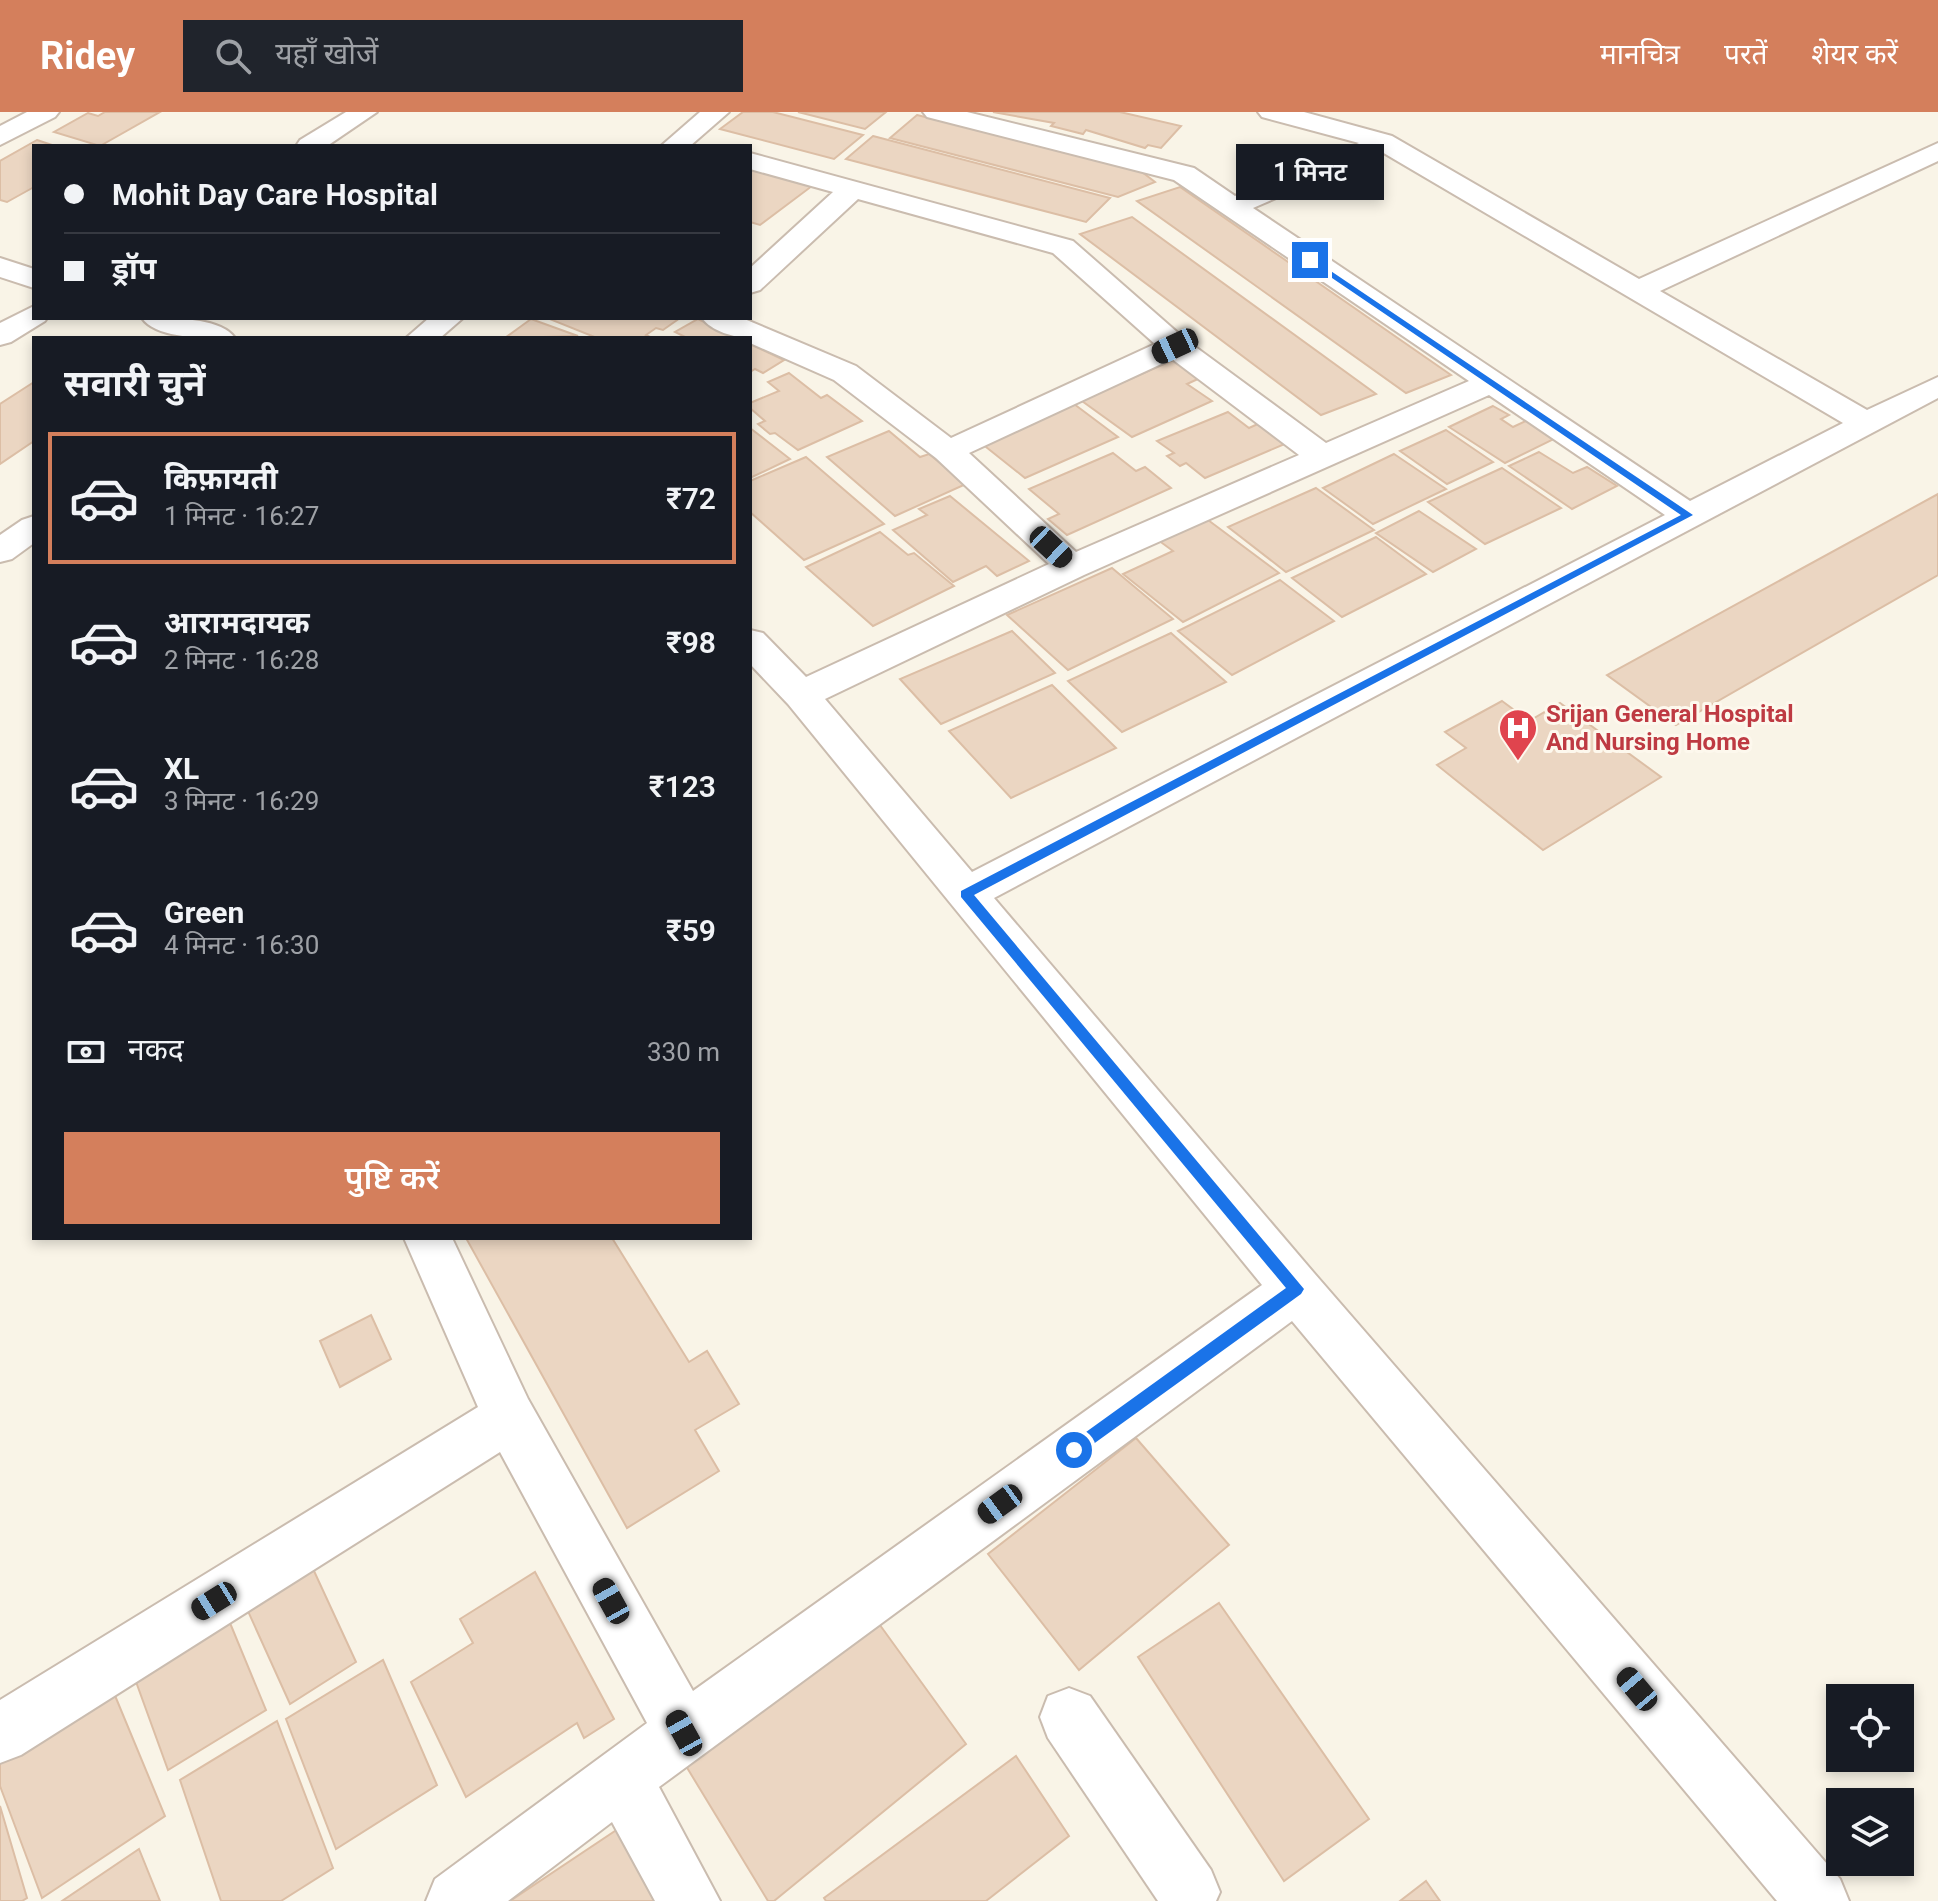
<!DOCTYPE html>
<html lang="hi">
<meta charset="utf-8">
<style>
:root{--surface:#171b24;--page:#20242c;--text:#f1f3f6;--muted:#9ea1a6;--line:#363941;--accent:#d47f5c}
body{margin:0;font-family:Roboto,"Noto Sans Devanagari",sans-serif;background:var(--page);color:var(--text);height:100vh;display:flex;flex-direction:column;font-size:30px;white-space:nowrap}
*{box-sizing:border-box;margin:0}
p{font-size:26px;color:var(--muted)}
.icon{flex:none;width:44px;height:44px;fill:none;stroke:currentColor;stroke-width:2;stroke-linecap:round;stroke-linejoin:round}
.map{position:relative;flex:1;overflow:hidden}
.details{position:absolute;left:32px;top:224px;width:720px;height:904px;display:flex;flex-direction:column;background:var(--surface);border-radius:0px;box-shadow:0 4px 12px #0003}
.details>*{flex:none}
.hud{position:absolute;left:32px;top:32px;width:720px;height:176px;border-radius:0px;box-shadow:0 4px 12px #0003;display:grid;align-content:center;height:176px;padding:0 32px;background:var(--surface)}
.buttons{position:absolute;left:1826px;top:1572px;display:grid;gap:16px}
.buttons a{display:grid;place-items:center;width:88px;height:88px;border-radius:0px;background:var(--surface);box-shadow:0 4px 12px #0003;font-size:40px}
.end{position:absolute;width:36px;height:36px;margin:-18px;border:10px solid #1a73e8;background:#fff;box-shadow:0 0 0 4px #fff}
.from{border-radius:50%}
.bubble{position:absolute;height:56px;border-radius:0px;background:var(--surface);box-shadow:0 4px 12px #0003;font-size:26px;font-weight:600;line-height:56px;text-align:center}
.car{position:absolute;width:24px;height:48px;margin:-24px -12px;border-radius:10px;box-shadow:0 0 6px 2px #0007;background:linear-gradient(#222 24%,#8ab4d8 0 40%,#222 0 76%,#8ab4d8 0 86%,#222 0)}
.hud b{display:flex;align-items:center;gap:28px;height:76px;font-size:30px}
.hud b+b{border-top:2px solid var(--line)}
.hud i{width:20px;height:20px;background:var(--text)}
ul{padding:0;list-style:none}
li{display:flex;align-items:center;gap:24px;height:132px;margin:0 16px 12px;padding:0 16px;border:4px solid transparent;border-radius:0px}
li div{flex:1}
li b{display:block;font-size:30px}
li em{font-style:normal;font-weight:600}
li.selected{border-color:var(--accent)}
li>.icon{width:72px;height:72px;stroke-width:1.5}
h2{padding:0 32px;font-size:36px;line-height:96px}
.pay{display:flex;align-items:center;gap:20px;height:88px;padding:0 32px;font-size:30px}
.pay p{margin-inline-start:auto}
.action{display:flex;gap:16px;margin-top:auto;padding:16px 32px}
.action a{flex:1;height:92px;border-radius:0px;background:var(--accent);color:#fff;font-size:32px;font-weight:600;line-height:92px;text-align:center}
header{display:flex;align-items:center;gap:48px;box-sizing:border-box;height:112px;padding:0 40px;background:var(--accent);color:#fff}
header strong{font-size:38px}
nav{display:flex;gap:44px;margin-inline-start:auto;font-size:28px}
.search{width:560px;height:72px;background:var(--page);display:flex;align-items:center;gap:20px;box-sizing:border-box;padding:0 28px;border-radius:0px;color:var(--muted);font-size:30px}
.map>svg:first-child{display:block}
</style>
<header>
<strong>Ridey</strong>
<div class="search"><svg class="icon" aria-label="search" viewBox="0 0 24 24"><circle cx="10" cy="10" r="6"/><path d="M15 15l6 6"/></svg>यहाँ खोजें</div>
<nav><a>मानचित्र</a><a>परतें</a><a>शेयर करें</a></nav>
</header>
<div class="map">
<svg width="1938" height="1789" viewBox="0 0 1938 1789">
<rect width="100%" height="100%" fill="#f9f4e7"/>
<g fill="#ebd6c2" stroke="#dcbea5" stroke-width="2">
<path d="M 105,0 L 160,0 L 100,34 L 54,20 L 88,1 L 98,4 Z"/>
<path d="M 743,0 L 773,0 L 863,23 L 834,47 L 720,17 Z"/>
<path d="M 798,0 L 886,0 L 865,17 Z"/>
<path d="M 993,0 L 1120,0 L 1181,14 L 1161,36 L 1148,33 L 1145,36 L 1086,18 L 1083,22 L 1051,14 L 1054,11 Z"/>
<path d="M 917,3 L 1138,57 L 1155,70 L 1118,85 L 890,26 Z"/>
<path d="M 873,24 L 1110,86 L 1086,110 L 846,47 Z"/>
<path d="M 37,28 L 55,34 L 34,34 L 34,75 L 7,90 L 0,88 L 0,49 Z"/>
<path d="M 754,57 L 812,74 L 760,113 L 750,110 L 750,60 Z"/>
<path d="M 1180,75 L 1451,263 L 1406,281 L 1137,89 Z"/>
<path d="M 1132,105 L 1376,282 L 1321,303 L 1080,122 Z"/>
<path d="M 556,206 L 680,206 L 663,218 L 656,216 L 646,223 L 652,226 L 597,226 L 552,208 Z"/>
<path d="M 531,207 L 578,224 L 505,226 Z"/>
<path d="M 698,207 L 738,226 L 687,226 L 675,220 Z"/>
<path d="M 750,232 L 784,248 L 763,261 L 755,257 L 750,260 Z"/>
<path d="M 1173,248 L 1200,266 L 1187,272 L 1212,289 L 1132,325 L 1075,284 L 1117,266 L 1124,270 Z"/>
<path d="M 789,261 L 821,286 L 827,283 L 862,309 L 798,338 L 775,321 L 770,322 L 758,312 L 765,309 L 750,296 L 750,291 L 779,279 L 768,270 Z"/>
<path d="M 34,270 L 34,329 L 0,352 L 0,292 Z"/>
<path d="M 1070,289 L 1118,325 L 1025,366 L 981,331 Z"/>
<path d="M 1493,294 L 1509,303 L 1501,307 L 1513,315 L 1528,308 L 1556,326 L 1505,351 L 1449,315 Z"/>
<path d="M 1228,300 L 1249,316 L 1260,311 L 1287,331 L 1205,366 L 1186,351 L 1180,354 L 1167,344 L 1174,341 L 1157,329 Z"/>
<path d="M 750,316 L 790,347 L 750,366 Z"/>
<path d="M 1446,318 L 1493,350 L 1447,372 L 1400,339 Z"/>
<path d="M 889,319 L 920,345 L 929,342 L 966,372 L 895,404 L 827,345 Z"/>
<path d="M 1539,340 L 1573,361 L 1587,355 L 1617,374 L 1572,397 L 1509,354 Z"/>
<path d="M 1113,341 L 1136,359 L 1145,355 L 1171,376 L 1067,423 L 1048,407 L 1059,402 L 1029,377 Z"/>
<path d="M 1394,342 L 1446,377 L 1373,412 L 1323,376 Z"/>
<path d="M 806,345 L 884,412 L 804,448 L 750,400 L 750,369 Z"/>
<path d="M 1502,356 L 1561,396 L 1485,432 L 1428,390 Z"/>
<path d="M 1316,376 L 1374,418 L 1286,460 L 1228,415 Z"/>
<path d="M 1938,382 L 1938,463 L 1676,613 L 1607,563 Z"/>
<path d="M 950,384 L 1029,449 L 997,464 L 986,454 L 953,470 L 893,418 L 927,403 L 919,397 Z"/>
<path d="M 1419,399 L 1476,437 L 1433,460 L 1376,421 Z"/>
<path d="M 1204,405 L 1279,461 L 1183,510 L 1123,462 L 1173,439 L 1158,428 Z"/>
<path d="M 880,420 L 908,443 L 914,441 L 954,474 L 873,514 L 806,455 Z"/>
<path d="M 1376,425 L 1426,462 L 1342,505 L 1292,466 Z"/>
<path d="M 1112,456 L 1173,507 L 1068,558 L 1007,503 Z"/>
<path d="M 1280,468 L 1334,509 L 1232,563 L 1178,519 Z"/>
<path d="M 1012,519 L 1055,561 L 941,612 L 900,567 Z"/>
<path d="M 1171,521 L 1226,570 L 1122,620 L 1068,569 Z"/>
<path d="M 1052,573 L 1116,636 L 1011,686 L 949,619 Z"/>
<path d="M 1502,589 L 1529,609 L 1560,591 L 1661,665 L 1543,738 L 1437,653 L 1466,636 L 1445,620 Z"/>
<path d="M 466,1126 L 612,1126 L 689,1250 L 707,1239 L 739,1292 L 695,1318 L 719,1359 L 627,1416 Z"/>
<path d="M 371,1203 L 391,1247 L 340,1275 L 320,1229 Z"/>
<path d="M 1136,1326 L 1229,1433 L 1079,1558 L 988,1442 Z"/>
<path d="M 308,1446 L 356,1550 L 290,1592 L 242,1486 Z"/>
<path d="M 535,1460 L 614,1607 L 584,1626 L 577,1611 L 466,1685 L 411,1570 L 473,1531 L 460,1507 Z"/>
<path d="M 1219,1491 L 1369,1707 L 1284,1769 L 1138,1545 Z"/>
<path d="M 877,1509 L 966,1632 L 774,1789 L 768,1789 L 686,1654 Z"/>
<path d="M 230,1511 L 266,1598 L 168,1658 L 135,1567 Z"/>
<path d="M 383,1548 L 437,1673 L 336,1737 L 286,1607 Z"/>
<path d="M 111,1574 L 165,1704 L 42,1786 L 0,1674 L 0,1645 Z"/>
<path d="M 277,1609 L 333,1756 L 281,1789 L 221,1789 L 180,1668 Z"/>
<path d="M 1016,1644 L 1069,1724 L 986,1789 L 826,1789 L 824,1786 Z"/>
<path d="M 0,1694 L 27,1786 L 22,1789 L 0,1789 Z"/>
<path d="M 624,1713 L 660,1789 L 510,1789 Z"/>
<path d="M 139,1737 L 160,1789 L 62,1789 Z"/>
<path d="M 1426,1769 L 1440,1789 L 1400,1789 Z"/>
</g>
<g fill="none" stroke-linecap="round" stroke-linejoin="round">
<g stroke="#cabcaf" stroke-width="4">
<g id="street">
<path d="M 27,0 L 59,0 L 55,5 L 0,33 L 0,14 Z"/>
<path d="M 346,0 L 377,0 L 327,34 L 296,34 L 300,28 Z"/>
<path d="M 700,0 L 729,0 L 690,34 L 661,34 Z"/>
<path d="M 923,0 L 967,0 L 1194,56 L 1235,84 L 1359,31 L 1262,5 L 1258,0 L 1304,0 L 1392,24 L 1639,167 L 1938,31 L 1938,49 L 1660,179 L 1867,298 L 1938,265 L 1938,286 L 994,786 L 1314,1161 L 1840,1767 L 1849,1789 L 1777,1789 L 1292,1209 L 659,1675 L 720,1789 L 655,1789 L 612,1710 L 508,1789 L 426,1789 L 435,1767 L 647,1611 L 500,1340 L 21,1643 L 0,1651 L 0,1588 L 478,1295 L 404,1126 L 452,1126 L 528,1287 L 693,1579 L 1262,1173 L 788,592 L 750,552 L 750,518 L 763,521 L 806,565 L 1049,452 L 936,346 L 834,268 L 750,231 L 750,226 C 735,226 711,219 702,206 L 742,206 L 856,254 L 951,326 L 1155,232 L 1053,141 L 858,87 L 760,178 L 750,181 L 750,156 L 833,80 L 750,57 L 750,41 L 1073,129 L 1186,228 L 1326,331 L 1469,269 L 1174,68 L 927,5 ZM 1382,40 L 1843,311 L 1690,389 L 1253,96 ZM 1172,247 L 1299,343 L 1076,440 L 969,341 ZM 1489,283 L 1665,403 L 972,760 L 825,587 L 1084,463 Z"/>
<path d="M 0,146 L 34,157 L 34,176 L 0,165 Z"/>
<path d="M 34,194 L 34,206 L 47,206 L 45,209 L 11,230 L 0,233 L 0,211 Z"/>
<path d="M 142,206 C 166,206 220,204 235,226 C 211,226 157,228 142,206 Z"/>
<path d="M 429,206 L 463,206 L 440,226 L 406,226 Z"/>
<path d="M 34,404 L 34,431 L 12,447 L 0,450 L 0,423 L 22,408 Z"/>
<path d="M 1069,1576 L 1090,1584 L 1211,1758 L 1220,1780 L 1216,1789 L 1158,1789 L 1048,1626 L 1040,1605 L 1048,1584 Z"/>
</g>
</g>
<use href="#street" fill="#fff" fill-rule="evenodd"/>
</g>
<path fill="#1a73e8" d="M 1310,145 L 1693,403 L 974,783 L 1304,1177 L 1301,1182 L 1074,1346 L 1068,1343 L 1068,1333 L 1286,1176 L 961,785 L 961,779 L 1681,403 L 1307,149 Z"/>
<defs>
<g id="hospital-pin" transform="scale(2)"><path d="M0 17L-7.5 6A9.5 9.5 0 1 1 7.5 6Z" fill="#e0444e" stroke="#fdf8ed"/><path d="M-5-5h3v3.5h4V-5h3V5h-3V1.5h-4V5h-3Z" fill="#fff"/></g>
</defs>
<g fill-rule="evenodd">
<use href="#hospital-pin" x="1518" y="616"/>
</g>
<g text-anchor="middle" stroke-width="6" stroke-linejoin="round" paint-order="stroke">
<g font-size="24" font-weight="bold" fill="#be3a42" stroke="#fdf8ed" text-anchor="start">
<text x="1546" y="610">Srijan General Hospital<tspan x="1546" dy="28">And Nursing Home</tspan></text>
</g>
</g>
</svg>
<div class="buttons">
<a><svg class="icon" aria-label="locate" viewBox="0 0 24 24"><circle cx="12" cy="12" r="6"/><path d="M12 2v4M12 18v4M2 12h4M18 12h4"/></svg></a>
<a><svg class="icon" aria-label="layers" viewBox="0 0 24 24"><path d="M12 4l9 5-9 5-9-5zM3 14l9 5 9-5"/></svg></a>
</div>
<i class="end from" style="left:1074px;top:1338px"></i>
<i class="end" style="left:1310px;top:148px"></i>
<div class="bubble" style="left:1236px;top:32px;width:148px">1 मिनट</div>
<i class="car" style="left:1175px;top:234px;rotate:245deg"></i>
<i class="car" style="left:1051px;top:435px;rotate:133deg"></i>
<i class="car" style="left:1000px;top:1392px;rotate:234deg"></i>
<i class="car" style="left:214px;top:1489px;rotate:238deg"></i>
<i class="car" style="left:611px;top:1489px;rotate:331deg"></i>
<i class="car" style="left:1637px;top:1577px;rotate:320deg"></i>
<i class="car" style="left:684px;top:1621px;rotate:331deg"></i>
<div class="hud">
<b><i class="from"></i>Mohit Day Care Hospital</b>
<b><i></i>ड्रॉप</b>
</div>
<section class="details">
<h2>सवारी चुनें</h2>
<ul>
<li class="selected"><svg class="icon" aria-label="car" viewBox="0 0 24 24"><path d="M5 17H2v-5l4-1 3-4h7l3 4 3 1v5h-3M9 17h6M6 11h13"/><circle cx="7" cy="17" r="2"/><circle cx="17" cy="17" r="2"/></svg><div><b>किफ़ायती</b><p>1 मिनट · 16:27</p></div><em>₹72</em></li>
<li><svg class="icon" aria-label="car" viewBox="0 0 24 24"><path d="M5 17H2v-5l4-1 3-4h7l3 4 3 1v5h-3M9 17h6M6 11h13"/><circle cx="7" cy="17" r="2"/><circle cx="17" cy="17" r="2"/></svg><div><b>आरामदायक</b><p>2 मिनट · 16:28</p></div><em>₹98</em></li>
<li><svg class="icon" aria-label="car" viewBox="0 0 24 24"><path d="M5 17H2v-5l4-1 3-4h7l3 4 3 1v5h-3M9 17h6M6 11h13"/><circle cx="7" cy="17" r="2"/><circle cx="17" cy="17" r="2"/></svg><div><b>XL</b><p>3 मिनट · 16:29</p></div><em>₹123</em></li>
<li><svg class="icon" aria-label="car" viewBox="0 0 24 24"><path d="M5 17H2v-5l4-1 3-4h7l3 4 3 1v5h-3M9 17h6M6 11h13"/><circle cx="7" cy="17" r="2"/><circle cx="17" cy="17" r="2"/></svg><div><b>Green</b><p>4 मिनट · 16:30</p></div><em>₹59</em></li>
</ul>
<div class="pay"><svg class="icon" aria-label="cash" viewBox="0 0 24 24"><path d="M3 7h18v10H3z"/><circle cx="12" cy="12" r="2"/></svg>नकद<p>330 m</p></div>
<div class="action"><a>पुष्टि करें</a></div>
</section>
</div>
